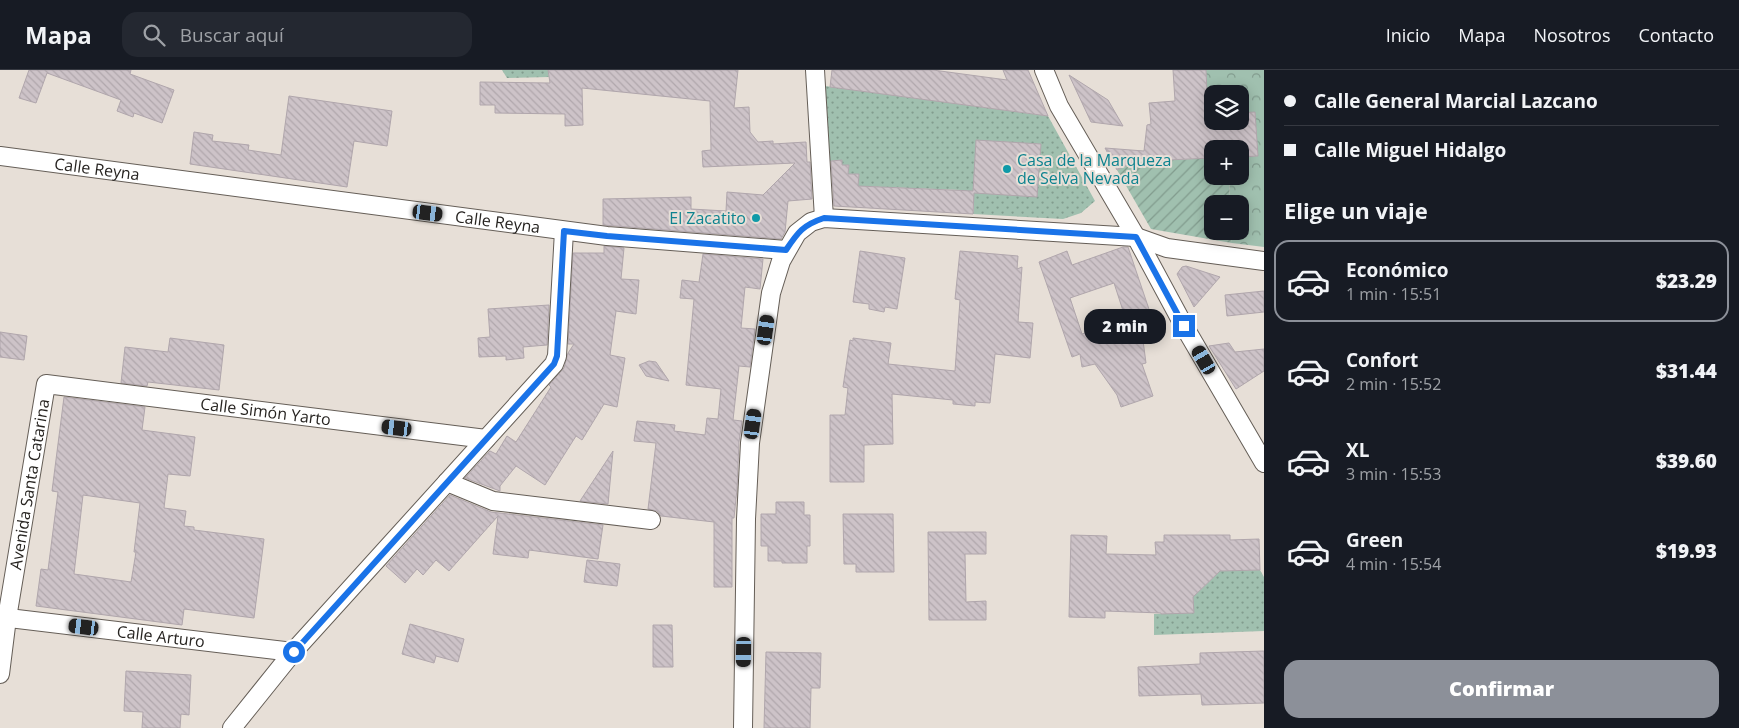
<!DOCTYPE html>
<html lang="es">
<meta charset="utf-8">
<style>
:root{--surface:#171b24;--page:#242831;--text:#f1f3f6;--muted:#9ea1a6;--line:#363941;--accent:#8c9099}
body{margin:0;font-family:"Open Sans",sans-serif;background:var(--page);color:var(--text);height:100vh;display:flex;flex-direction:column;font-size:19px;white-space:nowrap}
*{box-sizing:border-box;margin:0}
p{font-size:16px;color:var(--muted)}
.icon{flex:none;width:28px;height:28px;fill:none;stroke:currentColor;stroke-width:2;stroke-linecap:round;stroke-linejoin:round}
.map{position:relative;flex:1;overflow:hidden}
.panel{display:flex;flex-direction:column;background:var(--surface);width:475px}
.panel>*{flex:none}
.top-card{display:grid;align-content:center;height:110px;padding:0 20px;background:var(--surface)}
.fabs{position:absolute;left:1204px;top:15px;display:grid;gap:10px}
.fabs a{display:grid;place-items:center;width:45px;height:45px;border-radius:10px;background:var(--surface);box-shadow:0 2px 12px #0003;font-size:25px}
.end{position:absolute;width:22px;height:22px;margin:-11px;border:6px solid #1a73e8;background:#fff;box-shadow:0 0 0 2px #fff}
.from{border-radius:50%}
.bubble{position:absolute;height:35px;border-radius:15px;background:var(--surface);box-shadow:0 2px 12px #0003;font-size:16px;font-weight:800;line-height:35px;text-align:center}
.car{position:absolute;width:15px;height:30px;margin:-15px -8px;border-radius:6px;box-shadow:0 0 4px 1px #0007;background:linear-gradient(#222 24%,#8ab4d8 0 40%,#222 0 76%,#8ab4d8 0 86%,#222 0)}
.top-card b{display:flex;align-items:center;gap:18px;height:48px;font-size:19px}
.top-card b+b{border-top:1px solid var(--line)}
.top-card i{width:12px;height:12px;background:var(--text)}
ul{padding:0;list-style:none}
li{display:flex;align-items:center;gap:15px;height:82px;margin:0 10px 8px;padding:0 10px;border:2px solid transparent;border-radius:15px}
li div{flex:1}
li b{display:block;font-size:19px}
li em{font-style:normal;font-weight:800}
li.active{border-color:var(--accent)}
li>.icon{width:45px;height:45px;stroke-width:1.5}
h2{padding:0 20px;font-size:22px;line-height:60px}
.button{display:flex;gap:10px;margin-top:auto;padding:10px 20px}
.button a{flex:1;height:58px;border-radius:15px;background:var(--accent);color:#fff;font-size:20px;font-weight:800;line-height:58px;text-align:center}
header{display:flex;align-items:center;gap:30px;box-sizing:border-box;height:70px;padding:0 25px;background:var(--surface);border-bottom:1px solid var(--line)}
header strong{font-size:24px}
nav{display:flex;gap:28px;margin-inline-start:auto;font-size:18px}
.search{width:350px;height:45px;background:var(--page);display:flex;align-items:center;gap:12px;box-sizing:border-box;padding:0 18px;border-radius:15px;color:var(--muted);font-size:19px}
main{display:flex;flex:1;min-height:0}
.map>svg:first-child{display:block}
</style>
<header>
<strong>Mapa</strong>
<div class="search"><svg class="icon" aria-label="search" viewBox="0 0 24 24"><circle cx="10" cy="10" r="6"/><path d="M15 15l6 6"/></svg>Buscar aquí</div>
<nav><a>Inicio</a><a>Mapa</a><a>Nosotros</a><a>Contacto</a></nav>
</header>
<main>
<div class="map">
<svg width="1264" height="658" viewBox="0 0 1264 658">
<defs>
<pattern id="grass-dots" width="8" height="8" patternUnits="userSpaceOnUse" patternTransform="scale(1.25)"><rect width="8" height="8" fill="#a0c0af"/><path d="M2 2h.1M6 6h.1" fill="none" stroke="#829c8e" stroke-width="1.8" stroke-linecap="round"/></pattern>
<pattern id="forest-crowns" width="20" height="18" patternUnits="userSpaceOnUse" patternTransform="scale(1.25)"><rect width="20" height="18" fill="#a0c0af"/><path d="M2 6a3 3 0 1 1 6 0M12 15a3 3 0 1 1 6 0" fill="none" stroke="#829c8e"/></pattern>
<pattern id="garden-furrows" width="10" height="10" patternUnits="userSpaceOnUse" patternTransform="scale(1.25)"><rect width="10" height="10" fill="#a0c0af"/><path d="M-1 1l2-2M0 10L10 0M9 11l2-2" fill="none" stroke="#829c8e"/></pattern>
<pattern id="building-back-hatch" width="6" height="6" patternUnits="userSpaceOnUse" patternTransform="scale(1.25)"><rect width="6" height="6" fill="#cdc3c8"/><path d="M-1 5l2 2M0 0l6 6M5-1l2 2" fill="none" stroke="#b0a7ac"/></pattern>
</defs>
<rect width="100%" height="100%" fill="#e7dfd7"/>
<g fill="url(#grass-dots)">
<path d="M 502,0 L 548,0 L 549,7 L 507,8 Z"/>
<path d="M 825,16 L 1048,46 L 1095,131 L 1081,143 L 1063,149 L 973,144 L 974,135 L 961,134 L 961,120 L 858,116 L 859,105 L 848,104 L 849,95 L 842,95 L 842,90 L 830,91 Z"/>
<path d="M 1260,500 L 1264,507 L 1264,561 L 1154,565 L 1154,544 L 1193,542 L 1193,527 L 1220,501 Z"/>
</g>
<path fill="url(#forest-crowns)" d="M 1206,0 L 1264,0 L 1264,177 L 1232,173 L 1231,161 L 1240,161 L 1240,134 L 1230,134 L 1229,106 L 1240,106 L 1240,87 L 1258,86 L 1255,42 L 1240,43 L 1240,24 L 1212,24 L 1212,44 L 1208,44 Z"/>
<path fill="url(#garden-furrows)" d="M 1212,88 L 1212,106 L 1229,106 L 1230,134 L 1212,134 L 1212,161 L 1231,161 L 1232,173 L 1151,159 L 1117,100 L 1134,92 Z"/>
<g fill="url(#building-back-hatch)" stroke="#b0a6ac" fill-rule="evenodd">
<path d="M 29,0 L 131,0 L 130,4 L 174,20 L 162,53 L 134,43 L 133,47 L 117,41 L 121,30 L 47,3 L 36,33 L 19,28 Z"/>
<path d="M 548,0 L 738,0 L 734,38 L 749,37 L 750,62 L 758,72 L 773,71 L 773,74 L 806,72 L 807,92 L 810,92 L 812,129 L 788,131 L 785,162 L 781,169 L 603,155 L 603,129 L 691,127 L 691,139 L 726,141 L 727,122 L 763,125 L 795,93 L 703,97 L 702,81 L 711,80 L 710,31 L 582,18 L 583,55 L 565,56 L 565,44 L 495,43 L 495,35 L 480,35 L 480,12 L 550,13 Z"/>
<path d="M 832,0 L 933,0 L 1007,10 L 1003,0 L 1028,0 L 1048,46 L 830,17 Z"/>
<path d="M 1173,0 L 1206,0 L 1208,44 L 1212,44 L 1212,51 L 1240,51 L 1240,43 L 1255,42 L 1258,86 L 1240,87 L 1240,79 L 1212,79 L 1212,88 L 1143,91 L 1144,87 L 1117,100 L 1105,78 L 1144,81 L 1147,55 L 1151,54 L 1149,33 L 1175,31 Z"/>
<path d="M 1069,5 L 1108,30 L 1123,56 L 1091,52 Z"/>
<path d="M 289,26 L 392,41 L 387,76 L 354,71 L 347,117 L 190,94 L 194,62 L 213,65 L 212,71 L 249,75 L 248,80 L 281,85 Z"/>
<path d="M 976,70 L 1041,74 L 1037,127 L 974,123 L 973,144 L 834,136 L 831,91 L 842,90 L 842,95 L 849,95 L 848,104 L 859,104 L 858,116 L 973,121 Z"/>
<path d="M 604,176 L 624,178 L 621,209 L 639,210 L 636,244 L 616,241 L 610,285 L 625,288 L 617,337 L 604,334 L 582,370 L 576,366 L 545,415 L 516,396 L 500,416 L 500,421 L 465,408 L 490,381 L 496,384 L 507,366 L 516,372 L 551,317 L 549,315 L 564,298 L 568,283 L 574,274 L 568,274 L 573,183 L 604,183 Z"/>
<path d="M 1123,177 L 1128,177 L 1155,257 L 1142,263 L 1146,293 L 1142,294 L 1153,326 L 1121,337 L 1117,325 L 1095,294 L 1082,297 L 1080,284 L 1072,287 L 1039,192 L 1067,181 L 1072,195 ZM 1114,213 L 1126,250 L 1082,264 L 1070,228 Z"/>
<path d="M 860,181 L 905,188 L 897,239 L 885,237 L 884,242 L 869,239 L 869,234 L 853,232 Z"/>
<path d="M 960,181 L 1018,186 L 1017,199 L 1022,197 L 1018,252 L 1033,253 L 1030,288 L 995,284 L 990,333 L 975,332 L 975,336 L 953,334 L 953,330 L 892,324 L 893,374 L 864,375 L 864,412 L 830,412 L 830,345 L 845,345 L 848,318 L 843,317 L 850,270 L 853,271 L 853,268 L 891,273 L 888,294 L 955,301 L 960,230 L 955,229 Z"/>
<path d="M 703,184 L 763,189 L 760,219 L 745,217 L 741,258 L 755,259 L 750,297 L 739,296 L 733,350 L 742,351 L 739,372 L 737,419 L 734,448 L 732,448 L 732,517 L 714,517 L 714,452 L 661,446 L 657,441 L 648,439 L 656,373 L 634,371 L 637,351 L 675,355 L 674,361 L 705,365 L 707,348 L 718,349 L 721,319 L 686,315 L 694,229 L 680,228 L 682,210 L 699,212 Z"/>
<path d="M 1186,196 L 1220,207 L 1194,237 L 1177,204 L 1182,197 Z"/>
<path d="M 1264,221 L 1264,242 L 1227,246 L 1225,225 Z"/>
<path d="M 549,235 L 547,275 L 523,277 L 524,288 L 506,290 L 506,286 L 479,287 L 478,268 L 490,267 L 488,239 Z"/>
<path d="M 0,262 L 27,266 L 24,290 L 0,287 Z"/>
<path d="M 170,268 L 224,275 L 219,320 L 148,312 L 147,316 L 121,313 L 125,277 L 168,282 Z"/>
<path d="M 1229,273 L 1235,282 L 1264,279 L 1264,301 L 1236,319 L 1209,276 Z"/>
<path d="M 649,291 L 656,292 L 669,311 L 646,306 L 639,295 Z"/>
<path d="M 64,327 L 145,337 L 142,360 L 195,367 L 190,406 L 168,404 L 164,438 L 186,441 L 184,456 L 194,457 L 194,460 L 264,469 L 254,548 L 184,539 L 182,555 L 36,536 L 41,499 L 48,500 L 58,422 L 52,421 ZM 83,425 L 140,433 L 134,482 L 136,482 L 131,512 L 74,504 Z"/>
<path d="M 613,381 L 608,434 L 580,431 Z"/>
<path d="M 450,425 L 491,442 L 603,455 L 598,489 L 529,480 L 528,488 L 493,484 L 498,446 L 449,501 L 436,490 L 423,505 L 417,499 L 405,513 L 386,496 Z"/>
<path d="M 776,432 L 804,432 L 804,445 L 810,445 L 810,476 L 807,476 L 807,493 L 782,493 L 782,491 L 768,491 L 768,476 L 761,476 L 761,444 L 776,444 Z"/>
<path d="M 843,444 L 893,444 L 894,502 L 856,502 L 856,494 L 844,494 Z"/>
<path d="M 928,462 L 986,462 L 986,484 L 965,484 L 966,532 L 986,531 L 986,550 L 929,550 Z"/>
<path d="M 1071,465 L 1107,466 L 1106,484 L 1156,485 L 1155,472 L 1164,472 L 1164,465 L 1230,465 L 1230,470 L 1259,469 L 1260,500 L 1220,501 L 1193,527 L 1194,543 L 1161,544 L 1161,543 L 1105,541 L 1105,548 L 1069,547 Z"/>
<path d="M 587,490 L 620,494 L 617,516 L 584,512 Z"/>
<path d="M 410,554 L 464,569 L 458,592 L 436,586 L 434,593 L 402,584 Z"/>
<path d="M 653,555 L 672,555 L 673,597 L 653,597 Z"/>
<path d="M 1264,581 L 1264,633 L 1202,635 L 1201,624 L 1139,626 L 1138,597 L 1200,594 L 1200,583 Z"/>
<path d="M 766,582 L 821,583 L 820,618 L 811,618 L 810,658 L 764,658 Z"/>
<path d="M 126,601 L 191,605 L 189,645 L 181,644 L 180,658 L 142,658 L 143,642 L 124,641 Z"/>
</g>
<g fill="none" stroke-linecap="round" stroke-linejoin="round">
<g stroke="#655e57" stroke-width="20">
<g id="minor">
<path d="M 815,0 L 824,148"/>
<path d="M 1044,0 L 1059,36 L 1136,167 L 1184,256 L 1264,393"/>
<path id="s1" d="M 0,86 L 607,166 L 786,180"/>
<path d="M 447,412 L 493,431 L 651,450"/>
<path id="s2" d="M 0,547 L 293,582"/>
<path id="s3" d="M 0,604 L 7,548 L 46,314 L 486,369"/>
<path d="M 232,658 L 293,582 L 554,294 L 557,286 L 564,161"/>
<path d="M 743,658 L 746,449 L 750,373 L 771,223 L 781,191 L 797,163 L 811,152 L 824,148 L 1136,167 L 1167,178 L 1264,191"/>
</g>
</g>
<use href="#minor" stroke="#fff" stroke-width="18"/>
</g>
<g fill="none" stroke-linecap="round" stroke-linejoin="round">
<path stroke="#1a73e8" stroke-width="6" d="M 294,582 L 554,294 L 557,286 L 564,161 L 607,166 L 786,180 C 798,162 803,155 824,148 L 1136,167 L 1184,256"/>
</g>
<g fill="#0f9aa8" stroke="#e7dfd7" stroke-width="2">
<circle cx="1007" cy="99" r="5"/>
<circle cx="756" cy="148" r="5"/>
</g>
<g text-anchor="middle" stroke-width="4" stroke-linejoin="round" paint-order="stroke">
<g font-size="16" fill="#0d838f" stroke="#e7dfd7" text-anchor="start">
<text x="1017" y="96">Casa de la Marqueza<tspan x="1017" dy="18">de Selva Nevada</tspan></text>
<text x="746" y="154" text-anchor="end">El Zacatito</text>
</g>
<g font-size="16" fill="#272421" stroke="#e7dfd7">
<text dy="6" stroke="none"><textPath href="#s1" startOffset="98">Calle Reyna</textPath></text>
<text dy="6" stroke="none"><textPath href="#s1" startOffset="502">Calle Reyna</textPath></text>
<text dy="6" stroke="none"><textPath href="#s3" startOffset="515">Calle Simón Yarto</textPath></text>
<text dy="6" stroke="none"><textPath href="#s3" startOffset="192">Avenida Santa Catarina</textPath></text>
<text dy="6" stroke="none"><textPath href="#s2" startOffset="162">Calle Arturo</textPath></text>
</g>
</g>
</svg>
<div class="fabs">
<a><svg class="icon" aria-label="layers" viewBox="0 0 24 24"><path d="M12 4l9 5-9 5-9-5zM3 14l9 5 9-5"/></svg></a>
<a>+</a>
<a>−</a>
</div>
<i class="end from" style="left:294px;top:582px"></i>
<i class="end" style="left:1184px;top:256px"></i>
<div class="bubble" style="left:1084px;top:239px;width:82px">2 min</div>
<i class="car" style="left:428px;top:143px;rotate:97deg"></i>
<i class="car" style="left:766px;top:260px;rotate:8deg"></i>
<i class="car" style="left:1204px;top:290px;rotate:330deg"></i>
<i class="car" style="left:753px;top:354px;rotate:8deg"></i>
<i class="car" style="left:397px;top:358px;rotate:277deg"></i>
<i class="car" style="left:84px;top:557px;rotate:277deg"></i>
<i class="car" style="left:744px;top:582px;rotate:181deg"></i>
</div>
<section class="panel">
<div class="top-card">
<b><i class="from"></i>Calle General Marcial Lazcano</b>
<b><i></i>Calle Miguel Hidalgo</b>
</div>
<h2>Elige un viaje</h2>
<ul>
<li class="active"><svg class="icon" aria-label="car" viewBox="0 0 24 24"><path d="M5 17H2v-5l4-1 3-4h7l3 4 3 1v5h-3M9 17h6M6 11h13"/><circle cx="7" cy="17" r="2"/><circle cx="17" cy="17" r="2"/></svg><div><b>Económico</b><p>1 min · 15:51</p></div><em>$23.29</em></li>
<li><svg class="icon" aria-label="car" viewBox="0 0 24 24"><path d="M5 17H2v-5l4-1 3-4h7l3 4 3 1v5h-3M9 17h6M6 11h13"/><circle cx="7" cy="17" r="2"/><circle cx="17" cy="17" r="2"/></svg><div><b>Confort</b><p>2 min · 15:52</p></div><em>$31.44</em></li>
<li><svg class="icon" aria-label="car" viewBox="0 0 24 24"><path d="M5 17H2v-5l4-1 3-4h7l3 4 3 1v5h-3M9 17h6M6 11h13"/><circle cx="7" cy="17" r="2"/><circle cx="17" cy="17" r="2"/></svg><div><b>XL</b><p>3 min · 15:53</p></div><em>$39.60</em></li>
<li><svg class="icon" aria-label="car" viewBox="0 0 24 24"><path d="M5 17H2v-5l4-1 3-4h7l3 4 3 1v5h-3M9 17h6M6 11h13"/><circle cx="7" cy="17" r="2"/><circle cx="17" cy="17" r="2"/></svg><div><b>Green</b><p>4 min · 15:54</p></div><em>$19.93</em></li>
</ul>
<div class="button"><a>Confirmar</a></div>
</section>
</main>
